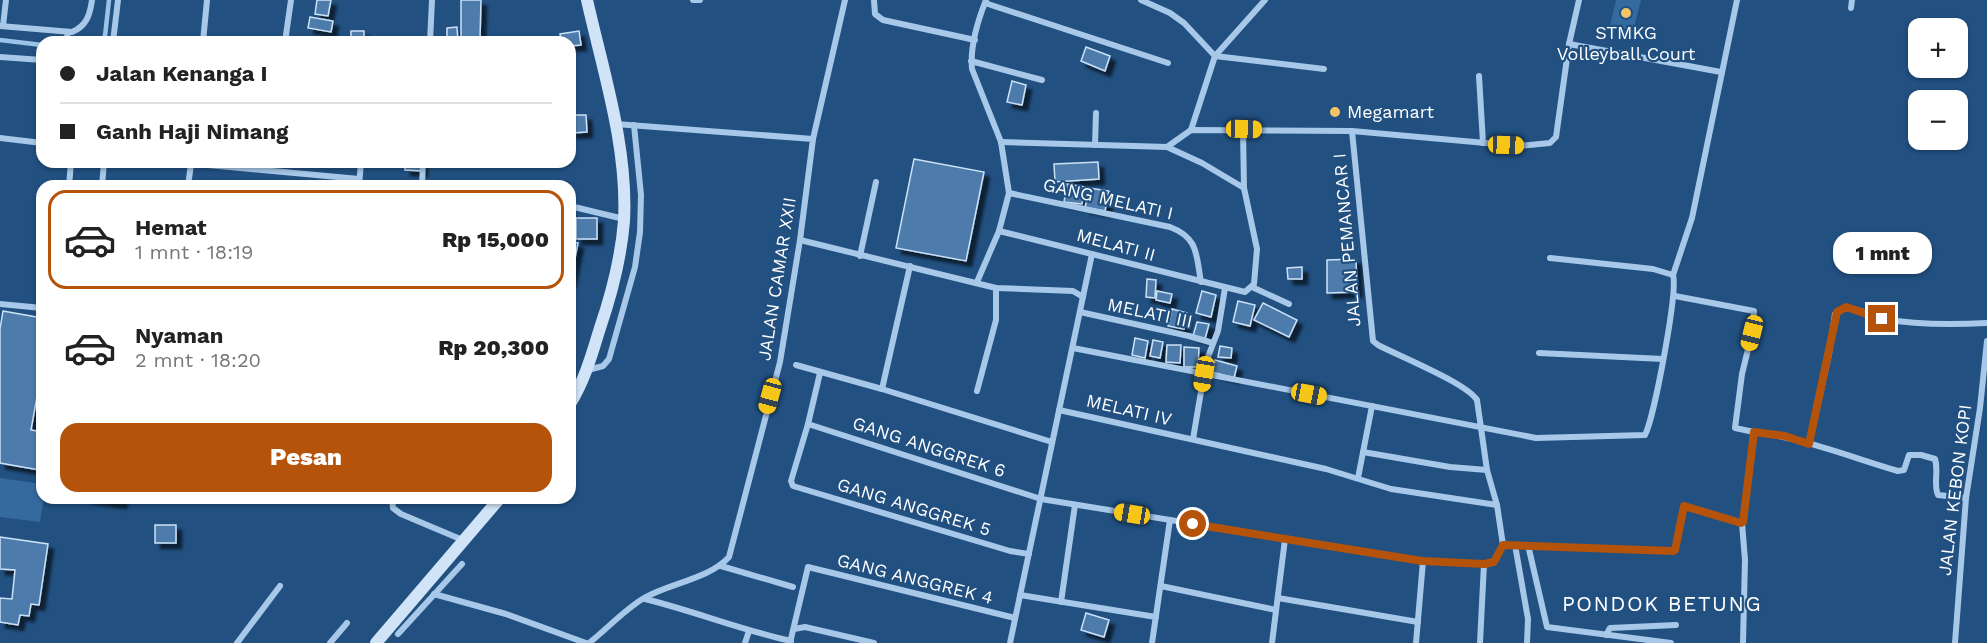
<!DOCTYPE html>
<html lang="id">
<meta charset="utf-8">
<style>
:root{--surface:#fff;--page:#f6f6f6;--text:#222;--muted:#767676;--line:#e0e0e0;--accent:#b45309}
body{margin:0;font-family:"Work Sans",sans-serif;background:var(--page);color:var(--text);height:100vh;display:flex;flex-direction:column;font-size:22px;white-space:nowrap}
*{box-sizing:border-box;margin:0}
p{font-size:20px;color:var(--muted)}
.icon{flex:none;width:33px;height:33px;fill:none;stroke:currentColor;stroke-width:2;stroke-linecap:round;stroke-linejoin:round}
.map{position:relative;flex:1;overflow:hidden}
.sheet{position:absolute;left:36px;top:180px;width:540px;height:324px;display:flex;flex-direction:column;background:var(--surface);border-radius:18px;box-shadow:0 2px 4px #0004}
.sheet>*{flex:none}
.top-card{position:absolute;left:36px;top:36px;width:540px;height:132px;border-radius:18px;box-shadow:0 2px 4px #0004;display:grid;align-content:center;height:132px;padding:0 24px;background:var(--surface)}
.buttons{position:absolute;left:1908px;top:18px;display:grid;gap:12px}
.buttons a{display:grid;place-items:center;width:60px;height:60px;border-radius:12px;background:var(--surface);box-shadow:0 2px 4px #0004;font-size:30px}
.end{position:absolute;width:27px;height:27px;margin:-14px;border:8px solid #b45309;background:#fff;box-shadow:0 0 0 3px #fff}
.from{border-radius:50%}
.bubble{position:absolute;height:42px;border-radius:18px;background:var(--surface);box-shadow:0 2px 4px #0004;font-size:20px;font-weight:800;line-height:42px;text-align:center}
.car{position:absolute;width:18px;height:36px;margin:-18px -9px;border-radius:8px;box-shadow:0 0 4px 2px #0007;background:linear-gradient(#f5c518 24%,#345 0 40%,#f5c518 0 76%,#345 0 86%,#f5c518 0)}
.top-card b{display:flex;align-items:center;gap:21px;height:57px;font-size:22px}
.top-card b+b{border-top:2px solid var(--line)}
.top-card i{width:15px;height:15px;background:var(--text)}
ul{padding:10px 0 0;list-style:none}
li{display:flex;align-items:center;gap:18px;height:99px;margin:0 12px 9px;padding:0 12px;border:3px solid transparent;border-radius:18px}
li div{flex:1}
li b{display:block;font-size:22px}
li em{font-style:normal;font-weight:800}
li.active{border-color:var(--accent)}
li>.icon{width:54px;height:54px;stroke-width:1.5}
.action{display:flex;gap:12px;margin-top:auto;padding:12px 24px}
.action a{flex:1;height:69px;border-radius:18px;background:var(--accent);color:#fff;font-size:24px;font-weight:800;line-height:69px;text-align:center}
.map>svg:first-child{display:block}
</style>
<div class="map">
<svg width="1987" height="643" viewBox="0 0 1987 643">
<defs>
<filter id="shadow"><feDropShadow dx="5.5" dy="5.5" stdDeviation="1.5" flood-color="#0009"/></filter>
</defs>
<rect width="100%" height="100%" fill="#215081"/>
<g fill="#356a9f">
<path d="M 1616,0 L 1641,0 L 1633,31 L 1610,26 Z"/>
<path d="M 0,478 L 42,484 L 42,498 L 44,498 L 40,522 L 0,517 Z"/>
</g>
<g fill="none" stroke-linecap="round" stroke-linejoin="round">
<g stroke="#9bc3e9" stroke-width="4.5">
<path d="M 0,40 L 42,45"/>
<path d="M 100,42 L 105,36 L 109,0"/>
</g>
</g>
<g fill="#4e7cac" stroke="#cbe1f6" stroke-width="1.5" filter="url(#shadow)">
<path d="M 317,0 L 331,0 L 328,16 L 315,14 Z"/>
<path d="M 461,0 L 481,0 L 480,38 L 461,38 Z"/>
<path d="M 310,17 L 333,21 L 331,32 L 308,28 Z"/>
<path d="M 457,27 L 458,42 L 447,42 L 447,28 Z"/>
<rect x="351" y="31" width="13" height="11"/>
<path d="M 579,31 L 581,45 L 570,46 L 570,42 L 561,42 L 560,34 Z"/>
<path d="M 1086,47 L 1110,56 L 1105,71 L 1081,61 Z"/>
<path d="M 1012,81 L 1026,85 L 1022,105 L 1007,102 Z"/>
<path d="M 570,115 L 586,115 L 587,132 L 571,133 Z"/>
<path d="M 914,159 L 984,172 L 966,261 L 896,248 Z"/>
<path d="M 405,162 L 422,162 L 422,171 L 405,170 Z"/>
<path d="M 1098,162 L 1099,179 L 1055,182 L 1054,164 Z"/>
<path d="M 1067,184 L 1085,187 L 1082,204 L 1064,202 Z"/>
<path d="M 1089,188 L 1109,191 L 1105,211 L 1085,208 Z"/>
<rect x="576" y="218" width="21" height="21"/>
<path d="M 570,241 L 578,243 L 570,283 Z"/>
<path d="M 1356,259 L 1357,292 L 1327,293 L 1327,260 Z"/>
<path d="M 1302,267 L 1302,279 L 1288,279 L 1287,268 Z"/>
<path d="M 1147,279 L 1156,280 L 1155,298 L 1146,297 Z"/>
<path d="M 1157,291 L 1172,294 L 1170,303 L 1156,300 Z"/>
<path d="M 1202,291 L 1216,295 L 1211,317 L 1196,313 Z"/>
<path d="M 1238,301 L 1255,305 L 1250,326 L 1233,322 Z"/>
<path d="M 1263,303 L 1297,320 L 1289,337 L 1254,320 Z"/>
<path d="M 1172,309 L 1187,313 L 1184,329 L 1168,326 Z"/>
<path d="M 3,311 L 42,318 L 42,369 L 31,430 L 42,432 L 42,453 L 39,470 L 0,463 L 0,329 Z"/>
<path d="M 1197,322 L 1209,324 L 1205,339 L 1193,336 Z"/>
<path d="M 1135,338 L 1148,341 L 1145,358 L 1132,355 Z"/>
<path d="M 1153,340 L 1163,342 L 1160,358 L 1150,356 Z"/>
<path d="M 1167,345 L 1181,345 L 1180,363 L 1166,362 Z"/>
<path d="M 1220,346 L 1232,348 L 1231,358 L 1218,357 Z"/>
<path d="M 1184,347 L 1199,348 L 1198,367 L 1184,367 Z"/>
<path d="M 1215,360 L 1237,366 L 1234,378 L 1212,372 Z"/>
<path d="M 85,498 L 122,498 L 121,503 Z"/>
<rect x="155" y="525" width="21" height="18"/>
<path d="M 0,537 L 48,544 L 39,605 L 31,604 L 29,616 L 20,615 L 18,625 L 0,622 L 0,598 L 12,599 L 15,570 L 0,569 Z"/>
<path d="M 1086,613 L 1109,620 L 1104,637 L 1081,630 Z"/>
</g>
<g fill="none" stroke-linecap="round" stroke-linejoin="round">
<g stroke="#a7c8e8" stroke-width="6">
<path d="M 693,0 L 700,0"/>
<path d="M 874,0 L 875,14 L 883,20 L 975,40"/>
<path d="M 1141,0 L 1170,13 L 1184,23 L 1215,56 L 1324,69"/>
<path d="M 985,3 L 1168,63"/>
<path d="M 1851,8 L 1852,0"/>
<path d="M 0,26 L 72,32 C 87,26 90,14 92,0"/>
<path d="M 3,26 L 6,0"/>
<path d="M 66,42 L 68,32"/>
<path d="M 113,42 L 118,0"/>
<path d="M 203,42 L 207,0"/>
<path d="M 285,42 L 291,0"/>
<path d="M 430,42 L 432,0"/>
<path d="M 1569,44 L 1721,72"/>
<path d="M 0,57 L 42,60"/>
<path d="M 971,61 L 1042,80"/>
<path d="M 1479,76 L 1483,143"/>
<path d="M 1191,130 L 1215,56 L 1265,0"/>
<path d="M 1352,131 L 1373,341 L 1378,345 C 1399,356 1466,383 1477,400 L 1487,470 L 1497,505 L 1503,545 L 1673,551 L 1675,550 L 1684,506 L 1741,523 L 1743,522 L 1754,432 L 1735,428 L 1742,374 L 1752,333 L 1754,311 L 1675,296"/>
<path d="M 0,138 L 42,143"/>
<path d="M 813,139 L 845,0"/>
<path d="M 1001,142 L 1167,147 L 1191,130 L 1352,131 L 1519,146 L 1550,143 L 1556,137 L 1569,44 L 1579,0"/>
<path d="M 1095,145 L 1096,113"/>
<path d="M 1167,147 L 1202,163 L 1244,188"/>
<path d="M 176,162 L 359,179"/>
<path d="M 69,186 L 71,162"/>
<path d="M 102,186 L 104,162"/>
<path d="M 188,186 L 191,164"/>
<path d="M 359,186 L 361,162"/>
<path d="M 422,186 L 423,162"/>
<path d="M 1009,193 L 1170,227 C 1199,238 1196,255 1201,282"/>
<path d="M 570,206 L 624,219"/>
<path d="M 999,231 L 1245,292 L 1254,284 L 1257,249 L 1244,188 L 1243,130"/>
<path d="M 800,240 L 996,288 L 1073,291 L 1083,297"/>
<path d="M 860,256 L 876,182"/>
<path d="M 1673,275 L 1692,218 L 1737,0"/>
<path d="M 977,282 L 999,231 L 1009,193 L 1001,142 L 972,69 C 970,47 978,20 986,0"/>
<path d="M 1252,287 L 1289,304"/>
<path d="M 0,304 L 42,308"/>
<path d="M 1080,312 L 1189,336 L 1213,343"/>
<path d="M 1073,348 L 1536,438 L 1645,435 C 1654,418 1678,292 1673,275 L 1653,269 L 1550,258"/>
<path d="M 1539,353 L 1663,359"/>
<path d="M 796,365 L 882,389 L 1052,442"/>
<path d="M 588,370 L 603,366 L 609,359 L 635,267 L 640,232 L 641,195 L 634,125"/>
<path d="M 820,373 L 808,424 L 791,481 L 793,486 L 1010,551 L 1029,554"/>
<path d="M 882,389 L 910,266"/>
<path d="M 977,391 L 996,320 L 996,288"/>
<path d="M 1059,410 L 1326,469 L 1391,489 L 1497,505"/>
<path d="M 808,424 L 1041,499 L 1423,561 L 1484,564 L 1494,562 L 1503,545"/>
<path d="M 1754,432 C 1804,438 1850,457 1898,471 L 1904,470 L 1909,455 L 1921,455 L 1935,459 C 1939,471 1933,484 1938,495 L 1966,498"/>
<path d="M 1193,439 L 1206,362 L 1218,331 L 1225,288"/>
<path d="M 1809,444 L 1829,354 L 1835,314 C 1846,300 1869,316 1883,319 C 1917,325 1952,325 1987,323"/>
<path d="M 1363,452 L 1450,467 L 1487,470"/>
<path d="M 1358,478 L 1372,406"/>
<path d="M 392,498 L 393,508 L 401,514 L 465,541"/>
<path d="M 1742,523 L 1745,560 L 1743,643"/>
<path d="M 1515,545 L 1528,619 L 1527,643"/>
<path d="M 1528,545 L 1547,627 L 1671,643"/>
<path d="M 721,566 L 793,587"/>
<path d="M 1161,586 L 1276,610"/>
<path d="M 434,594 L 506,614 L 586,643"/>
<path d="M 1020,595 L 1156,617"/>
<path d="M 1278,598 L 1418,622"/>
<path d="M 645,599 C 694,611 741,630 791,641"/>
<path d="M 1061,602 L 1075,505"/>
<path d="M 794,629 L 805,627 L 874,643"/>
<path d="M 398,634 L 462,564"/>
<path d="M 1606,635 L 1610,628 L 1676,625"/>
<path d="M 237,643 L 280,586"/>
<path d="M 330,643 L 347,623"/>
<path d="M 589,643 C 607,629 624,610 644,598 C 670,583 709,579 729,557 L 780,362 L 800,240 L 813,139 L 616,124"/>
<path d="M 745,643 L 749,631"/>
<path d="M 790,643 L 808,567 L 1015,618"/>
<path d="M 1010,643 L 1092,254"/>
<path d="M 1152,643 L 1170,520"/>
<path d="M 1272,643 L 1285,539"/>
<path d="M 1416,643 L 1423,561"/>
<path d="M 1480,643 L 1484,564"/>
<path d="M 1955,643 L 1966,498 L 1980,408 L 1987,341"/>
</g>
<g stroke="#d1e3f6" stroke-width="12">
<path d="M 570,404 C 585,380 592,354 600,328 C 612,293 621,258 624,221 C 628,147 603,71 587,0"/>
<path d="M 376,643 L 500,498"/>
</g>
</g>
<g fill="none" stroke-linecap="round" stroke-linejoin="round">
<path stroke="#b45309" stroke-width="8" d="M 1193,524 L 1422,561 L 1484,564 L 1494,562 L 1503,545 L 1673,551 L 1675,550 L 1684,506 L 1741,523 L 1743,522 L 1754,432 L 1785,436 L 1809,444 L 1837,312 L 1846,307 L 1882,319"/>
</g>
<g fill="#f4c468" stroke="#215081" stroke-width="2">
<circle cx="1626" cy="13" r="6"/>
<circle cx="1335" cy="112" r="6"/>
</g>
<g text-anchor="middle" stroke-width="4.5" stroke-linejoin="round" paint-order="stroke">
<g font-size="18" fill="#fff" stroke="#215081">
<text x="1626" y="39">STMKG<tspan x="1626" dy="21">Volleyball Court</tspan></text>
<text x="1347" y="118" text-anchor="start">Megamart</text>
</g>
<g font-size="18" fill="#fff" stroke="#215081">
<text transform="translate(1108 199) rotate(13)" y="6">GANG MELATI I</text>
<text transform="translate(1347 240) rotate(-95)" y="6">JALAN PEMANCAR I</text>
<text transform="translate(1116 245) rotate(15)" y="6">MELATI II</text>
<text transform="translate(777 279) rotate(-81)" y="6">JALAN CAMAR XXII</text>
<text transform="translate(1150 313) rotate(12)" y="6">MELATI III</text>
<text transform="translate(1129 410) rotate(13)" y="6">MELATI IV</text>
<text transform="translate(929 447) rotate(18)" y="6">GANG ANGGREK 6</text>
<text transform="translate(1955 490) rotate(-83)" y="6">JALAN KEBON KOPI</text>
<text transform="translate(914 507) rotate(17)" y="6">GANG ANGGREK 5</text>
<text transform="translate(915 579) rotate(14)" y="6">GANG ANGGREK 4</text>
</g>
<g font-size="21" letter-spacing="1.5" fill="#fff" stroke="#215081">
<text x="1662" y="611">PONDOK BETUNG</text>
</g>
</g>
</svg>
<div class="buttons">
<a>+</a>
<a>−</a>
</div>
<i class="end from" style="left:1193px;top:524px"></i>
<i class="end" style="left:1882px;top:319px"></i>
<div class="bubble" style="left:1833px;top:232px;width:99px">1 mnt</div>
<i class="car" style="left:1244px;top:129px;rotate:91deg"></i>
<i class="car" style="left:1506px;top:145px;rotate:92deg"></i>
<i class="car" style="left:1752px;top:333px;rotate:194deg"></i>
<i class="car" style="left:1204px;top:374px;rotate:190deg"></i>
<i class="car" style="left:1309px;top:394px;rotate:101deg"></i>
<i class="car" style="left:770px;top:396px;rotate:195deg"></i>
<i class="car" style="left:1132px;top:514px;rotate:279deg"></i>
<div class="top-card">
<b><i class="from"></i>Jalan Kenanga I</b>
<b><i></i>Ganh Haji Nimang</b>
</div>
<section class="sheet">
<ul>
<li class="active"><svg class="icon" aria-label="car" viewBox="0 0 24 24"><path d="M5 17H2v-5l4-1 3-4h7l3 4 3 1v5h-3M9 17h6M6 11h13"/><circle cx="7" cy="17" r="2"/><circle cx="17" cy="17" r="2"/></svg><div><b>Hemat</b><p>1 mnt · 18:19</p></div><em>Rp 15,000</em></li>
<li><svg class="icon" aria-label="car" viewBox="0 0 24 24"><path d="M5 17H2v-5l4-1 3-4h7l3 4 3 1v5h-3M9 17h6M6 11h13"/><circle cx="7" cy="17" r="2"/><circle cx="17" cy="17" r="2"/></svg><div><b>Nyaman</b><p>2 mnt · 18:20</p></div><em>Rp 20,300</em></li>
</ul>
<div class="action"><a>Pesan</a></div>
</section>
</div>
